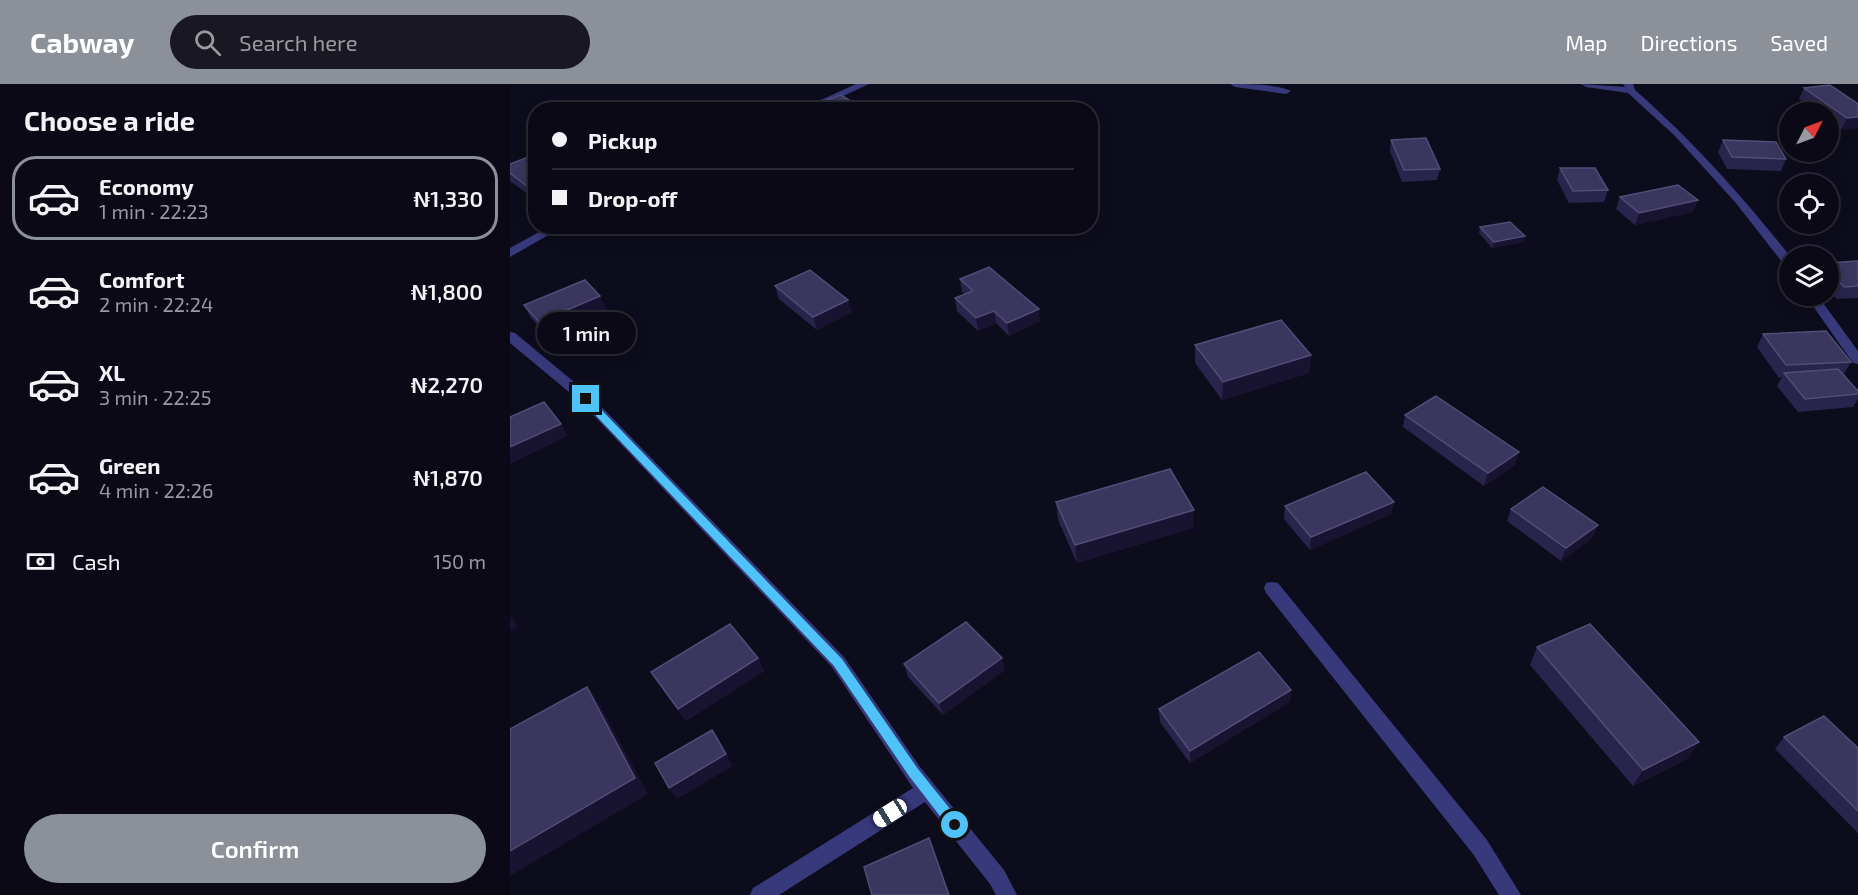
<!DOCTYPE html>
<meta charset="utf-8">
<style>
:root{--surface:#0a0915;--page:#181722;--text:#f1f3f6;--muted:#999aa0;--line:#2a2a34;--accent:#8c9099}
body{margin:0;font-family:"Exo 2",sans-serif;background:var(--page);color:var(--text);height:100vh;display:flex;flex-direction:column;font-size:22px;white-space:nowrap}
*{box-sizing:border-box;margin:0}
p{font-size:20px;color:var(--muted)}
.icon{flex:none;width:33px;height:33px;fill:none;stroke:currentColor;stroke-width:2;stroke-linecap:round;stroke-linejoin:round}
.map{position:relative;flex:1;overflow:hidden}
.sheet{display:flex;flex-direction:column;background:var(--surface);width:510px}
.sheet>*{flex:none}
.banner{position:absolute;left:18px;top:18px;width:570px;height:132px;border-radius:24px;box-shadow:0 3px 15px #0003,0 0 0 2px var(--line);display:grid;align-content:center;height:132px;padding:0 24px;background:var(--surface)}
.needle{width:39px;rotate:48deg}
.fabs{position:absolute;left:1269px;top:18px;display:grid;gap:12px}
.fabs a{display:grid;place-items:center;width:60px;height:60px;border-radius:50%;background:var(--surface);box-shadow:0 3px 15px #0003,0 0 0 2px var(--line);font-size:30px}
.end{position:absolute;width:27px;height:27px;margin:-14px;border:8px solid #4fc3f7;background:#111;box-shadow:0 0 0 3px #111}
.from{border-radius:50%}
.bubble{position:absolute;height:42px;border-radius:21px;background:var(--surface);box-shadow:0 3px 15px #0003,0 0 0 2px var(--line);font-size:20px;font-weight:600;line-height:42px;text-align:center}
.car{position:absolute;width:18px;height:36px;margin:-18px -9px;border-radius:8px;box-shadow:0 0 4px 2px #0007;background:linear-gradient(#fff 24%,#345 0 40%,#fff 0 76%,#345 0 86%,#fff 0)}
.banner b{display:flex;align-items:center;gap:21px;height:57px;font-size:22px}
.banner b+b{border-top:2px solid var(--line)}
.banner i{width:15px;height:15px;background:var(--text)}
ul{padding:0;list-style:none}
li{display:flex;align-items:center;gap:18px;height:84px;margin:0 12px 9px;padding:0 12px;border:3px solid transparent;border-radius:24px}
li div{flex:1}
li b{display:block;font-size:22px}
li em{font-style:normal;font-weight:600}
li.current{border-color:var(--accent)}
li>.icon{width:54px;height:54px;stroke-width:1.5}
h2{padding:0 24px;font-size:27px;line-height:72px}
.pay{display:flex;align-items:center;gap:15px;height:66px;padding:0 24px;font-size:22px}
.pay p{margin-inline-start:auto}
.primary-button{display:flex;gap:12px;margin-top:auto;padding:12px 24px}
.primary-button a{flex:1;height:69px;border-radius:36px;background:var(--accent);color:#fff;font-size:24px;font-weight:600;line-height:69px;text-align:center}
header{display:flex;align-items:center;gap:36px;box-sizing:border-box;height:84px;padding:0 30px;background:var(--accent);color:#fff}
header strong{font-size:28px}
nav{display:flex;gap:33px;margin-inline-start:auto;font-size:21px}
.search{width:420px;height:54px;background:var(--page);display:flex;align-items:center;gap:15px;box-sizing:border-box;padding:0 21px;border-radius:33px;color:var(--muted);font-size:22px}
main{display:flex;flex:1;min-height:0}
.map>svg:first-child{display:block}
</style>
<header>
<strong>Cabway</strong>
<div class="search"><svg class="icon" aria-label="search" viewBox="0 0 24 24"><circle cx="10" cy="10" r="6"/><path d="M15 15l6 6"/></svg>Search here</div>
<nav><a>Map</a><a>Directions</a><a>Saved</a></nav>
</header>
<main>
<section class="sheet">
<h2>Choose a ride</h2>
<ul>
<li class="current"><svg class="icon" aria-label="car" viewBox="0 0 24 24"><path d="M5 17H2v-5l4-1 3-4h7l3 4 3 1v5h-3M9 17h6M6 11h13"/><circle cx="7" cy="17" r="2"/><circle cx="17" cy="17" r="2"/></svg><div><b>Economy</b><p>1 min · 22:23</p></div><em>₦1,330</em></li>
<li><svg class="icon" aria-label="car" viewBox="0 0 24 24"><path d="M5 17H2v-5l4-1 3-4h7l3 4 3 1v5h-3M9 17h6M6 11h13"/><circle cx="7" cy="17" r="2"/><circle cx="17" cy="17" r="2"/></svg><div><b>Comfort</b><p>2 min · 22:24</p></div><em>₦1,800</em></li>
<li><svg class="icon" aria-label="car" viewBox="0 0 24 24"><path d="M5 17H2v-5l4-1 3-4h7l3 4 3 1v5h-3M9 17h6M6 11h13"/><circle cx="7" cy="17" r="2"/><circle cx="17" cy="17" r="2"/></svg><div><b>XL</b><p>3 min · 22:25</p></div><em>₦2,270</em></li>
<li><svg class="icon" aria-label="car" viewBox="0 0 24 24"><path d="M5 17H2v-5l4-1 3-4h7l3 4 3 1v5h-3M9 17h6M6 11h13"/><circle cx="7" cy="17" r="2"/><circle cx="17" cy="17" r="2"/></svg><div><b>Green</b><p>4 min · 22:26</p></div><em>₦1,870</em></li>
</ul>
<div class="pay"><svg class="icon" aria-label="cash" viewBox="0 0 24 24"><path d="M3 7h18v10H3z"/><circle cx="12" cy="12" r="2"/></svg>Cash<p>150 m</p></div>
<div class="primary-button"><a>Confirm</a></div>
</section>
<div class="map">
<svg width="1348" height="811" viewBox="0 0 1348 811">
<rect width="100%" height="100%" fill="#0d0c1c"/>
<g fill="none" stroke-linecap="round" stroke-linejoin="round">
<g fill="#37397b" fill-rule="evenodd">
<path d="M 346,0 L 359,0 L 303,26 L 289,26 Z"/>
<path d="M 720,0 C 738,0 766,0 781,7 L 776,10 L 725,3 Z"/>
<path d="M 1071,0 L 1115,3 L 1113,0 L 1123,0 L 1125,6 C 1184,58 1231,111 1280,172 L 1280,183 L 1276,183 L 1225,118 L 1165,52 L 1118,9 L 1076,3 Z"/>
<path d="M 40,142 L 54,142 L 0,173 L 0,164 Z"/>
<path d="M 1296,212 L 1308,212 L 1348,267 L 1348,280 L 1343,279 Z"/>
<path d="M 0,248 L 5,249 L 81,312 L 334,573 L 410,683 L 494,786 L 507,811 L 486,811 L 480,800 L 415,718 L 269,811 L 240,811 L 243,804 L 403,704 L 322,583 L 71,318 L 0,259 Z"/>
<path d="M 762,498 L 768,499 L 977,756 L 1011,811 L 989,811 L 963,770 L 756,509 L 754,504 L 756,499 Z"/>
</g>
</g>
<g fill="#29244b">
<path d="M 1294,4 L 1348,20 L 1331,46 L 1318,36 L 1318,28 L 1308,28 L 1289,15 Z"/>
<path d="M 881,56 L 930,85 L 927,96 L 892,98 L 880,67 Z"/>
<path d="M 1213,56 L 1276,75 L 1271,87 L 1217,85 L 1208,68 Z"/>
<path d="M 26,70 L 26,116 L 0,97 L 0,80 Z"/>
<path d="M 1050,84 L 1098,106 L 1094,118 L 1059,119 L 1047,96 Z"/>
<path d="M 1110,113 L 1188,116 L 1183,128 L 1125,141 L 1106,125 Z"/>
<path d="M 970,143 L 1015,152 L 1013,158 L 982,164 L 969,149 Z"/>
<path d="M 1348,177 L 1348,214 L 1327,215 L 1318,206 L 1318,179 Z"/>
<path d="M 450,195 L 530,237 L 499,252 L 486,239 L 468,247 L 447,227 L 445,214 L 455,210 L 452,208 Z"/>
<path d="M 265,202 L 342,228 L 307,246 L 269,215 Z"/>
<path d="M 14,221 L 97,225 L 36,250 L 21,234 Z"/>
<path d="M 1253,250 L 1341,278 L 1334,290 L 1348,307 L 1348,315 L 1343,323 L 1288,328 L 1267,302 L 1272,293 L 1269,294 L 1247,263 Z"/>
<path d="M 685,261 L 801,271 L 799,289 L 712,316 L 685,279 Z"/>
<path d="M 895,331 L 1005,381 L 974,402 L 893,343 Z"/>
<path d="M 546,418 L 683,444 L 567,479 L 548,436 Z"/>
<path d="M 884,418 L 881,430 L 800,466 L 774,435 L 775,422 Z"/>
<path d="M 1001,425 L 1088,441 L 1082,454 L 1051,477 L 997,437 Z"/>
<path d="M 1027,563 L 1177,675 L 1123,702 L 1020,581 Z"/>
<path d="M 248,574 L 254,587 L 176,637 L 141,588 Z"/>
<path d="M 394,580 L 495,586 L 433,631 L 398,593 Z"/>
<path d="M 781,606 L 780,618 L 680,679 L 650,638 L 649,625 Z"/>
<path d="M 1274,653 L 1348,664 L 1348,749 L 1265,665 Z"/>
</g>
<g fill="#171330">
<path d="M 1348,33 L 1348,44 L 1331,46 L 1337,34 Z"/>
<path d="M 1188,116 L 1183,128 L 1125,141 L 1129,129 Z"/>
<path d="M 1015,152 L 1013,158 L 982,164 L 984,158 Z"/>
<path d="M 90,212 L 97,225 L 36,250 L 29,238 Z"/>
<path d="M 338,216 L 342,228 L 307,246 L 303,233 Z"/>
<path d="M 529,225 L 530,237 L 499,252 L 497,239 Z"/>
<path d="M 484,227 L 486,239 L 468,247 L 466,234 Z"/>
<path d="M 801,271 L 799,289 L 712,316 L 713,298 Z"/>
<path d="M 51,340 L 58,352 L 0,380 L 0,363 Z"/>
<path d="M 1009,368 L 1005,381 L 974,402 L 978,389 Z"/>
<path d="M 884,418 L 881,430 L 800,466 L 801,453 Z"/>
<path d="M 684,426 L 683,444 L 567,479 L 565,461 Z"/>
<path d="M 1088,441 L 1082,454 L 1051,477 L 1056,464 Z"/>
<path d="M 0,532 L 8,542 L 0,547 Z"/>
<path d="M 248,574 L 254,587 L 176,637 L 168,625 Z"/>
<path d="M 492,574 L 495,586 L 433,631 L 429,619 Z"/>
<path d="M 77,603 L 90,621 L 138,710 L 0,792 L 0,767 Z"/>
<path d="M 781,606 L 780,618 L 680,679 L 680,667 Z"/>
<path d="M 202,646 L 223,682 L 167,715 L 159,704 Z"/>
<path d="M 1189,658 L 1177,675 L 1123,702 L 1133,686 Z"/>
</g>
<g fill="#3a365e" stroke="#514d77" stroke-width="1.5">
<path d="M 1320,1 L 1348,20 L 1348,33 L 1337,34 L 1294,4 Z"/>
<path d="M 331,11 L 354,26 L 308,26 L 302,21 Z"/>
<path d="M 916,54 L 930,85 L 894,86 L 881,56 Z"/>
<path d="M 1213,56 L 1266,58 L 1276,75 L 1222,73 Z"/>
<path d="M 26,70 L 26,109 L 0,89 L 0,80 Z"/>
<path d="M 1050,84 L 1085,84 L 1098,106 L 1063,107 Z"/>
<path d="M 1168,101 L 1188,116 L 1129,129 L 1110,113 Z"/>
<path d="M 1000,138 L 1015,152 L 984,158 L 970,143 Z"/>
<path d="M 1348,177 L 1348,202 L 1334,203 L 1318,186 L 1318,179 Z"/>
<path d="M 479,183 L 529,225 L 497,239 L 484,227 L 466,234 L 445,214 L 463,207 L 450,195 Z"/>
<path d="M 300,186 L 338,216 L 303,233 L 265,202 Z"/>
<path d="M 75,196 L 90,212 L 29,238 L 14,221 Z"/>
<path d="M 771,236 L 801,271 L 713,298 L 685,261 Z"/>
<path d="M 1316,247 L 1341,278 L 1276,281 L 1253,250 Z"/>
<path d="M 1328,285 L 1348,307 L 1348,310 L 1295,315 L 1274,289 Z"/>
<path d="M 926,312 L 1009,368 L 978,389 L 895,331 Z"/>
<path d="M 34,318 L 51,340 L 0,363 L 0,333 Z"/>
<path d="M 660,385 L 684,426 L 565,461 L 546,418 Z"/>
<path d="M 856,388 L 884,418 L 801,453 L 775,422 Z"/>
<path d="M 1033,403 L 1088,441 L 1056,464 L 1001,425 Z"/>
<path d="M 456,538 L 492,574 L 429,619 L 394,580 Z"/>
<path d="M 220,540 L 248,574 L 168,625 L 141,588 Z"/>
<path d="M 1080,540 L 1189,658 L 1133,686 L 1027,563 Z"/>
<path d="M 749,568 L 781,606 L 680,667 L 649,625 Z"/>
<path d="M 77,603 L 125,694 L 0,767 L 0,645 Z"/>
<path d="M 1314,632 L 1348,664 L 1348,727 L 1274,653 Z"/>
<path d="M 202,646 L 216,670 L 159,704 L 145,679 Z"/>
<path d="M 419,754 L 439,811 L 362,811 L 354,783 Z"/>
</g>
<path fill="#4fc3f7" d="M 73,313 L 79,313 L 332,575 L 408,685 L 449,736 L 451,741 L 449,745 L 440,745 L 399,692 L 324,582 L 73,318 Z"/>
</svg>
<div class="fabs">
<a><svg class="needle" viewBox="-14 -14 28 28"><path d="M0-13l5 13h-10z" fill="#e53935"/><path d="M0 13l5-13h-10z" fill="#999aa0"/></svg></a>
<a><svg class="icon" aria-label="locate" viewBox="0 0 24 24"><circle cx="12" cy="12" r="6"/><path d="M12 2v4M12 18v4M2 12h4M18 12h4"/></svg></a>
<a><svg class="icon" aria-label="layers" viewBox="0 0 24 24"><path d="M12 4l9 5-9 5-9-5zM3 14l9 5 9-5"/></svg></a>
</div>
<i class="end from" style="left:445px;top:741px"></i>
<i class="end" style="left:76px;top:315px"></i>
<div class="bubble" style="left:27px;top:228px;width:99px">1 min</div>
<i class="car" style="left:380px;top:729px;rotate:238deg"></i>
<div class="banner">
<b><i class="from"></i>Pickup</b>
<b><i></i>Drop-off</b>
</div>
</div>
</main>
